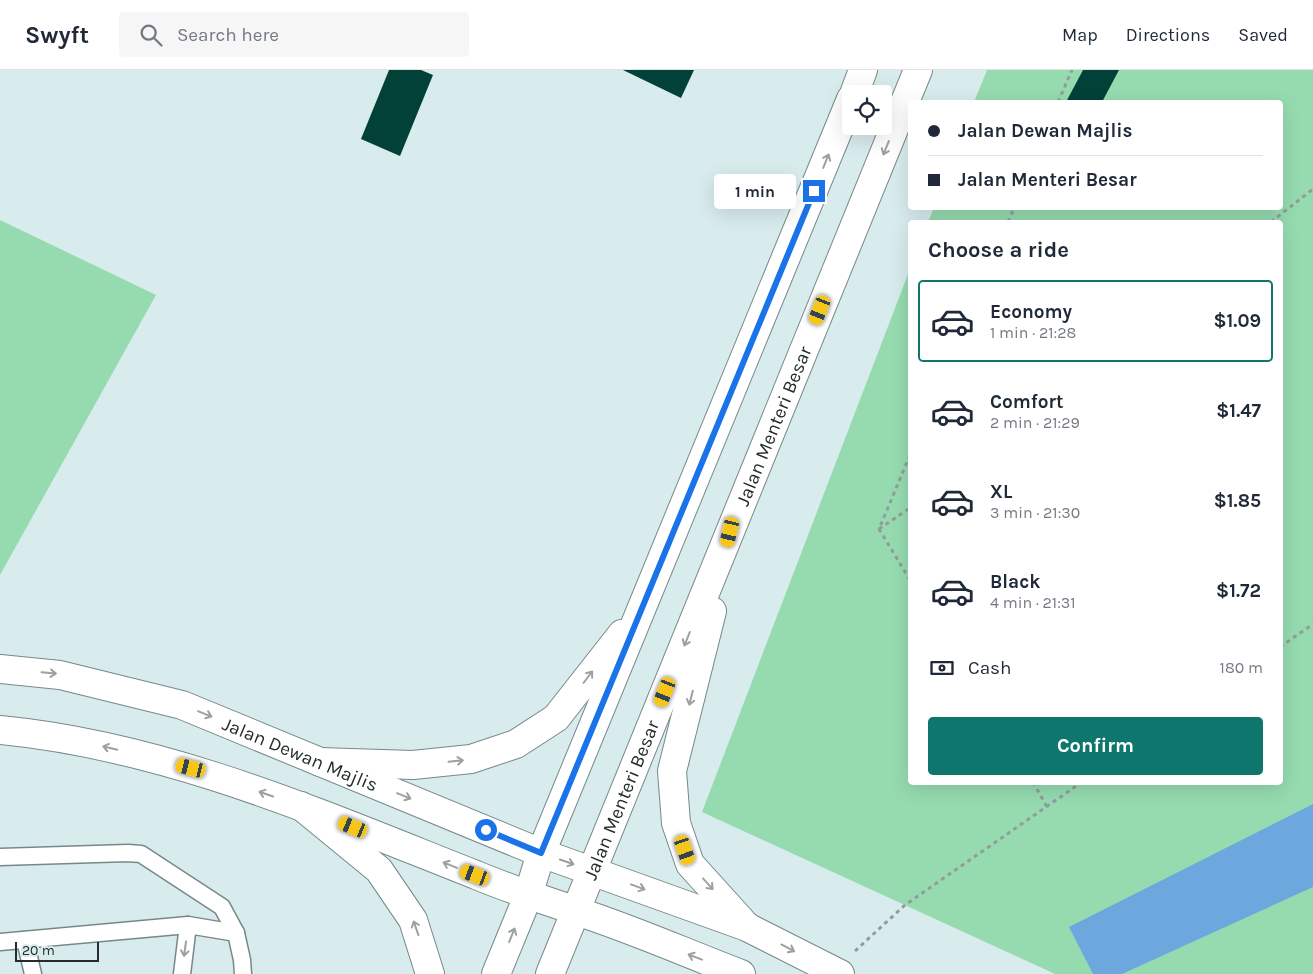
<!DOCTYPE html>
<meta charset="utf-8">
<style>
:root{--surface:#fff;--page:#f6f6f7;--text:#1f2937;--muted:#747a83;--line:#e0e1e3;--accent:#0f766e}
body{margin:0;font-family:Karla,sans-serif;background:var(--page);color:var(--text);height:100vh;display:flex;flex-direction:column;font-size:19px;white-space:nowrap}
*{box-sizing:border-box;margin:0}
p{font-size:16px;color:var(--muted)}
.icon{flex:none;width:28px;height:28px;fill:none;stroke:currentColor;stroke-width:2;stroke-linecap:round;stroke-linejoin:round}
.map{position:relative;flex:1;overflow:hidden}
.side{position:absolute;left:908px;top:150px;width:375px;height:565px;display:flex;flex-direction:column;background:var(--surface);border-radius:5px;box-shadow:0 5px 20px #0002}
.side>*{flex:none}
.guide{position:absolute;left:908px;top:30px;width:375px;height:110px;border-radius:5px;box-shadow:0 5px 20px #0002;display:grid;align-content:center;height:110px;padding:0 20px;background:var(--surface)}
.controls{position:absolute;left:842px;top:15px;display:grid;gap:10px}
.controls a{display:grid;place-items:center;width:50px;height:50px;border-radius:5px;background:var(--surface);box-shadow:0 5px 20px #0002;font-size:25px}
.scale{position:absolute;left:15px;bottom:12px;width:84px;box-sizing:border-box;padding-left:5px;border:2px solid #252c2d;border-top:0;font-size:14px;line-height:18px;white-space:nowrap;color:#252c2d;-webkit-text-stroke:4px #d8ebed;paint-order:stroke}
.end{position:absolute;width:22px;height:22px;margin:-11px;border:6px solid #1a73e8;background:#fff;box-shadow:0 0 0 2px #fff}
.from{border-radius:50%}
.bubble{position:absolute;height:35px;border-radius:5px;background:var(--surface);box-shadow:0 5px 20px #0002;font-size:16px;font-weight:700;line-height:35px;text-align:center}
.car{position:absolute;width:15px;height:30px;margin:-15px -8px;border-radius:6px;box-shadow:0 0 4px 1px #0007;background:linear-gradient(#f5c518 24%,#345 0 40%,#f5c518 0 76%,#345 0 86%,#f5c518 0)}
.guide b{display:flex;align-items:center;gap:18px;height:48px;font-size:19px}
.guide b+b{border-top:1px solid var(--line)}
.guide i{width:12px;height:12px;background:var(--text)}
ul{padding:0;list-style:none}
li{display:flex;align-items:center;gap:15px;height:82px;margin:0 10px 8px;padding:0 10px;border:2px solid transparent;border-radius:5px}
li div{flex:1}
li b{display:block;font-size:19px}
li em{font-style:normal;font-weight:700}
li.on{border-color:var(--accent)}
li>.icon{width:45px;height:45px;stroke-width:1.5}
h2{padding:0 20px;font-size:22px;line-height:60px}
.pay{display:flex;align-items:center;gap:12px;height:55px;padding:0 20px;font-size:19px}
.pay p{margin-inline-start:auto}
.action{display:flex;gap:10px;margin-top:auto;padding:10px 20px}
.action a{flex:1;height:58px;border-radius:5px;background:var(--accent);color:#fff;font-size:20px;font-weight:700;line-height:58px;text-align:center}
header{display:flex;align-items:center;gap:30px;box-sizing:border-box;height:70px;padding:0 25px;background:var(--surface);border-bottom:1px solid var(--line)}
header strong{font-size:24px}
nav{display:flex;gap:28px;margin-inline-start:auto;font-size:18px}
.search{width:350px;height:45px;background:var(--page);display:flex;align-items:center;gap:12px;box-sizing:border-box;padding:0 18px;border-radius:5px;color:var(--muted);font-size:19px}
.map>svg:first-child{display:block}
</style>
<header>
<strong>Swyft</strong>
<div class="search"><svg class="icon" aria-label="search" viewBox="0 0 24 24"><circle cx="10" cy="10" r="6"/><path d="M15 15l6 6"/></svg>Search here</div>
<nav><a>Map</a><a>Directions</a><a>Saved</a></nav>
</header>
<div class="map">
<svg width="1313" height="904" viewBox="0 0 1313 904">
<rect width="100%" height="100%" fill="#d8ebed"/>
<g fill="#96dbb0">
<path d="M 987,0 L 1313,0 L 1313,904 L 1055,904 L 702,742 L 910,199 L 910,712 L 1280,712 L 1280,152 L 928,152 L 934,138 L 1280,138 L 1280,32 L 974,32 Z"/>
<path d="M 0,150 L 156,225 L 0,505 Z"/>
</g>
<path fill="#6ca7de" d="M 1313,734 L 1313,817 L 1122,904 L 1093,904 L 1069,857 Z"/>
<g fill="#014138">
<path d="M 389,0 L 421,0 L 433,5 L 400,86 L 361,69 Z"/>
<path d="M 623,0 L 694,0 L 681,28 Z"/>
<path d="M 1083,0 L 1119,0 L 1102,32 L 1066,32 Z"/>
</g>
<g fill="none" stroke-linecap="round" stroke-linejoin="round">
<g stroke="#77888a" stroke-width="19">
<g id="service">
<path d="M 0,787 L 128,783 L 141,784 L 222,837 L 236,863"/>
<path d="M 25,870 L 33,904"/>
<path d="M 0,872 L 188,855 L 236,863 L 242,890 L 243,904"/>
<path d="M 182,904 L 188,855"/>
</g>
</g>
<g stroke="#77888a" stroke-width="30">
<g id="tertiary">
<path id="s1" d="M 0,599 L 60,605 L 182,635 L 541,783 L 747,857 L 840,904"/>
<path d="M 0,660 C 167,676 321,744 476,805 C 509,819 542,829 576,841 C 632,859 686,883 741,904"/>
</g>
</g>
<g stroke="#77888a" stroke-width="30">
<g id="primary">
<path d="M 854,24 L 863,0"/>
<path d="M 712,541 L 672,701 L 676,753 L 690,794 L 747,857"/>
<path d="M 320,692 L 413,695 L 471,689 L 516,674 L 556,648 L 622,564"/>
<path d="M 301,736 L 379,800 L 413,850 L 430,904"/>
<path d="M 496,904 L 528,826 L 541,783 L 851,29"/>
<path id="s2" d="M 550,904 L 918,0"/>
</g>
</g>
<g stroke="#8f9d9e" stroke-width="3" stroke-dasharray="4 4" stroke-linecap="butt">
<path d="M 1058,32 L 1072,0"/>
<path d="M 1008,152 L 1014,138"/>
<path d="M 1271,152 L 1313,119"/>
<path d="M 910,385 L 879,459 L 910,510"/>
<path d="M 879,459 L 910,438"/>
<path d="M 1280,577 L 1313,554"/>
<path d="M 1033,712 L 1047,737"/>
<path d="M 855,881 L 905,835 L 1082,712"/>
</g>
<use href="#service" stroke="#fff" stroke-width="16"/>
<use href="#tertiary" stroke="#fff" stroke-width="28"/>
<use href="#primary" stroke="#fff" stroke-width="28"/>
</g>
<defs><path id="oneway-shaft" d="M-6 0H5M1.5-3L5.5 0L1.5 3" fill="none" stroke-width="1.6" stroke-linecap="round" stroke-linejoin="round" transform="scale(1.25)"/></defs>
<g stroke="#9da0a0">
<use href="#oneway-shaft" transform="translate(886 78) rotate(112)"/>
<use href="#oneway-shaft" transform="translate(826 91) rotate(-68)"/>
<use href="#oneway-shaft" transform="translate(687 569) rotate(112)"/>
<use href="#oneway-shaft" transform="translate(49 603) rotate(5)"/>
<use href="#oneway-shaft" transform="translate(588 607) rotate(-53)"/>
<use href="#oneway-shaft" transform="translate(691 628) rotate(104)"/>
<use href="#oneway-shaft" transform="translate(205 644) rotate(22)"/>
<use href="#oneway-shaft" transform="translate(110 678) rotate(-167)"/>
<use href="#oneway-shaft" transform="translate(456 691) rotate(-6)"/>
<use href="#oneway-shaft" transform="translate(266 724) rotate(-161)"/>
<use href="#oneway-shaft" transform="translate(404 726) rotate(22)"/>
<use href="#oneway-shaft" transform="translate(567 792) rotate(19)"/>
<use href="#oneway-shaft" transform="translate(450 795) rotate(-158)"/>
<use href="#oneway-shaft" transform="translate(708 814) rotate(48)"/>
<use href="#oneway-shaft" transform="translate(638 817) rotate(20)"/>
<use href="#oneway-shaft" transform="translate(416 858) rotate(-109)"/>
<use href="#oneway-shaft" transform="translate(512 865) rotate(-68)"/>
<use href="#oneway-shaft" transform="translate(788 878) rotate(28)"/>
<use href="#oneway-shaft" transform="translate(185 879) rotate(98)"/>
<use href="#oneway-shaft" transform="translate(695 887) rotate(-159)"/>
</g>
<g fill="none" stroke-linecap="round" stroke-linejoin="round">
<path stroke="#1a73e8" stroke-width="6" d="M 486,760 L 541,783 L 814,121"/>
</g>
<g text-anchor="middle" stroke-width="5" stroke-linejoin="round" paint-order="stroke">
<g font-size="19" fill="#252c2d" stroke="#d8ebed">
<text dy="7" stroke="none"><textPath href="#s2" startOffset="592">Jalan Menteri Besar</textPath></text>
<text dy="7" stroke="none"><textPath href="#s1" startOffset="314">Jalan Dewan Majlis</textPath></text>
<text dy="7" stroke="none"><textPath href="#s2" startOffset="188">Jalan Menteri Besar</textPath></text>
</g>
</g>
</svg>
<div class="controls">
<a><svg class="icon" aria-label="locate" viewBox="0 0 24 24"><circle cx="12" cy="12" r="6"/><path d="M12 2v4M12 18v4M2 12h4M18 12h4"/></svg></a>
</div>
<div class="scale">20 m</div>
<i class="end from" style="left:486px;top:760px"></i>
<i class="end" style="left:814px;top:121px"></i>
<div class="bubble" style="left:714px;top:104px;width:82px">1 min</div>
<i class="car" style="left:820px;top:240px;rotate:202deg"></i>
<i class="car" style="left:730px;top:462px;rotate:193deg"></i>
<i class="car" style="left:665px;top:622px;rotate:202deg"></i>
<i class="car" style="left:191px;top:698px;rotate:284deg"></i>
<i class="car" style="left:353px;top:757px;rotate:292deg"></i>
<i class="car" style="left:685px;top:780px;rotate:161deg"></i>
<i class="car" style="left:475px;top:805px;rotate:291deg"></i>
<div class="guide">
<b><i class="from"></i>Jalan Dewan Majlis</b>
<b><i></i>Jalan Menteri Besar</b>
</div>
<section class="side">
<h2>Choose a ride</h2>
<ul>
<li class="on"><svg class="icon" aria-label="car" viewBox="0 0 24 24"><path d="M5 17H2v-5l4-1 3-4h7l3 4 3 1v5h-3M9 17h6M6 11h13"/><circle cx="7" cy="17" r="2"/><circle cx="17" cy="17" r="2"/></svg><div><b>Economy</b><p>1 min · 21:28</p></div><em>$1.09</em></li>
<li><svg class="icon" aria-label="car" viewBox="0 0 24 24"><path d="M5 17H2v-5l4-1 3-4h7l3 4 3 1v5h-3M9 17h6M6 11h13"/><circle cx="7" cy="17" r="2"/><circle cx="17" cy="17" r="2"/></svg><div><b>Comfort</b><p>2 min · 21:29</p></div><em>$1.47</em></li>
<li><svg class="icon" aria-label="car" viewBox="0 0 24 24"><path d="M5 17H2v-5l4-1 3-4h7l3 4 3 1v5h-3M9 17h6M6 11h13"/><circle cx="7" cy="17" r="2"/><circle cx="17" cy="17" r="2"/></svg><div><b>XL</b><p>3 min · 21:30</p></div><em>$1.85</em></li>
<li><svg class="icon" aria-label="car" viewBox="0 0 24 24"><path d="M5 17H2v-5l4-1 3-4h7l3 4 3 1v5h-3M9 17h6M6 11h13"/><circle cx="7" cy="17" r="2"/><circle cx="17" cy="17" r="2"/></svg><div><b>Black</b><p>4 min · 21:31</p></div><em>$1.72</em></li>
</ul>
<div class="pay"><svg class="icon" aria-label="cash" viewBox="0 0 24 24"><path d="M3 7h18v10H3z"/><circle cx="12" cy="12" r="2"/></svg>Cash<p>180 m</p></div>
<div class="action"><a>Confirm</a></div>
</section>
</div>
